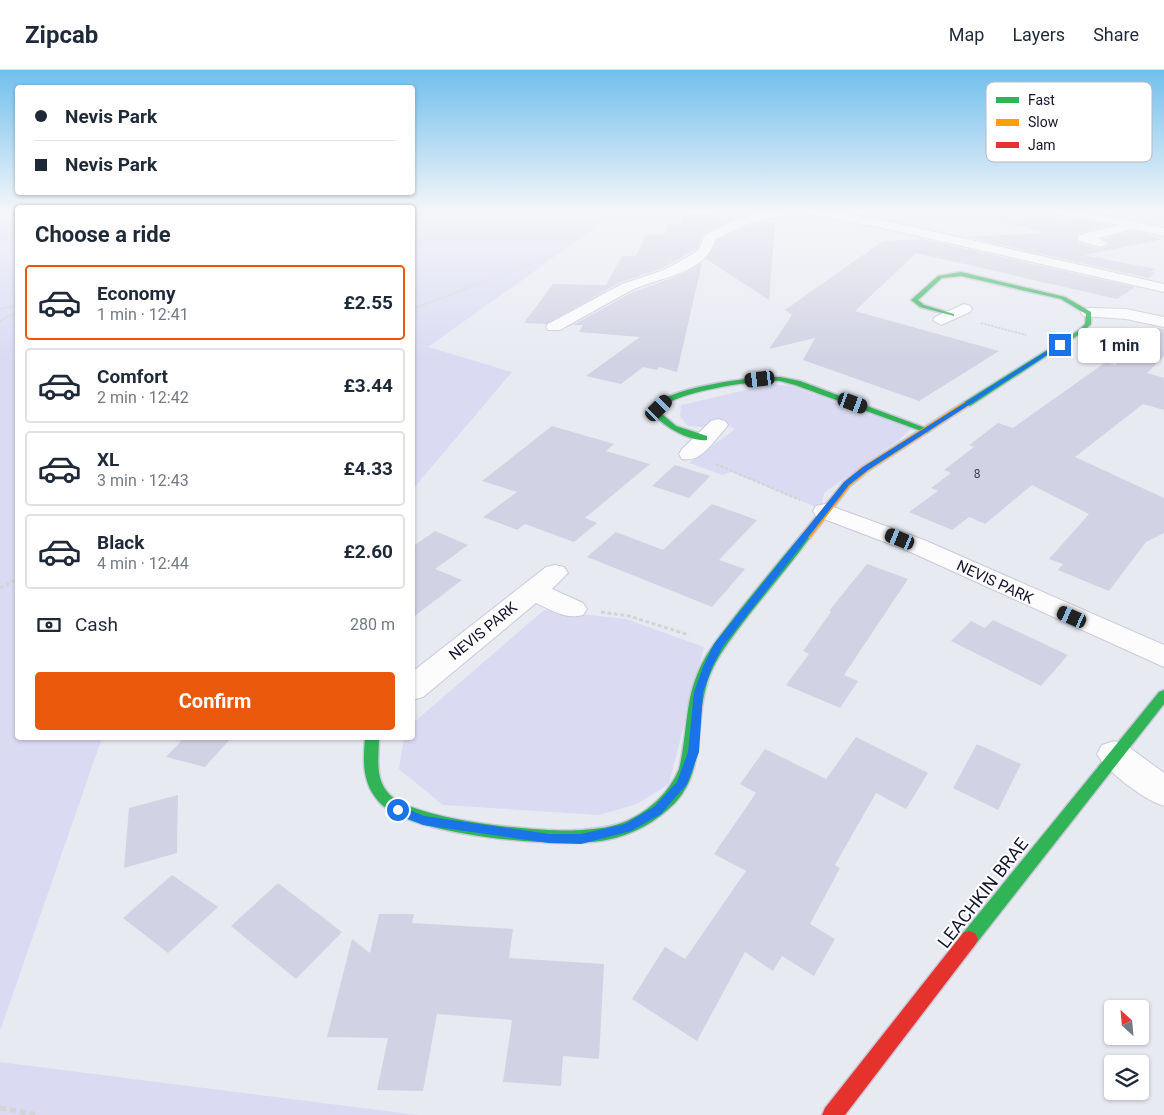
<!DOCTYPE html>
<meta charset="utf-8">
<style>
:root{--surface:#fff;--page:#f2f2f3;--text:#1f2937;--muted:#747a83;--line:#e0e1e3;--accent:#ea580c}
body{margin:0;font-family:Roboto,sans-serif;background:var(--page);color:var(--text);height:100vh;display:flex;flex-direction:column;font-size:19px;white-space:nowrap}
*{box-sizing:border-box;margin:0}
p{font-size:16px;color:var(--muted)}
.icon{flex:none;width:28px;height:28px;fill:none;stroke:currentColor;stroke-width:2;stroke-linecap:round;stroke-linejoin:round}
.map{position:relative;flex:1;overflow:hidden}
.sheet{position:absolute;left:15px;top:135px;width:400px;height:535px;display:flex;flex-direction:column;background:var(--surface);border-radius:5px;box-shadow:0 1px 4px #0004}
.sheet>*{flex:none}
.top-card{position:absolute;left:15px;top:15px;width:400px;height:110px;border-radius:5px;box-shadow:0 1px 4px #0004;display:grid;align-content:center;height:110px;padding:0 20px;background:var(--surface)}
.needle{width:32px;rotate:334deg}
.tools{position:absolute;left:1104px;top:930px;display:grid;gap:10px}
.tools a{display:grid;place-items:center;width:45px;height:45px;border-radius:5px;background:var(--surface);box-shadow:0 1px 4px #0004;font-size:25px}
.end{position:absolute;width:22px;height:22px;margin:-11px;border:6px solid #1a73e8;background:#fff;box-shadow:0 0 0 2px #fff}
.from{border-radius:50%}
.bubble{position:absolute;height:35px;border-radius:5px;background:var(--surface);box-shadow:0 1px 4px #0004;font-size:16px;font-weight:700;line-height:35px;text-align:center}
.car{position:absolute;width:15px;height:30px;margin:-15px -8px;border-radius:6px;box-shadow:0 0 4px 1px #0007;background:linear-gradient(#222 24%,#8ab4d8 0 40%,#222 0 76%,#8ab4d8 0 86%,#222 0)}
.top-card b{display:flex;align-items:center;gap:18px;height:48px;font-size:19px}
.top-card b+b{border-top:1px solid var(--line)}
.top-card i{width:12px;height:12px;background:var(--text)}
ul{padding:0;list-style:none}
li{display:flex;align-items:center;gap:15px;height:75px;margin:0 10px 8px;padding:0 10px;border:2px solid var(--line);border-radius:5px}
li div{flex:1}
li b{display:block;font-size:19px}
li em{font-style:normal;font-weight:700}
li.current{border-color:var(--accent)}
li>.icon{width:45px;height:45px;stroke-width:1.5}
h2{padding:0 20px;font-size:22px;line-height:60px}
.pay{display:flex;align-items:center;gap:12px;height:55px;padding:0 20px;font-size:19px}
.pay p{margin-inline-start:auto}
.cta{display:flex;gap:10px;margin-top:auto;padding:10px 20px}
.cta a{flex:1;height:58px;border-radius:5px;background:var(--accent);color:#fff;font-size:20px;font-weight:700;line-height:58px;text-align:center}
header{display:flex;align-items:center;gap:30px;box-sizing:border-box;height:70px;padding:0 25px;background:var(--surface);border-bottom:1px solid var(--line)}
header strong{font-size:24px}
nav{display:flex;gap:28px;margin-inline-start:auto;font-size:18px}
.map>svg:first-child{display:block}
</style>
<header>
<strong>Zipcab</strong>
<nav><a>Map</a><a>Layers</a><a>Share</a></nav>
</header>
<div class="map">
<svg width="1164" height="1045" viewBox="0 0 1164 1045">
<rect width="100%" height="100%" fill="#e8eaf2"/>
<g fill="#dadbf3">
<path d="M 0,142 L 18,142 L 18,668 L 102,668 L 0,961 Z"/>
<path d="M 413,142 L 618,142 L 428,277 L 512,302 L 413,419 Z"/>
<path d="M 772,314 L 791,316 L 911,359 L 899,370 L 824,423 L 821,439 L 731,402 L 723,405 L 689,393 L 735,359 L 721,351 L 701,357 L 688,356 L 680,346 L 681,335 Z"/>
<path d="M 544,540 L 626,549 L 704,577 L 669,714 L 637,734 L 599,745 L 443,735 L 399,699 L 404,668 L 412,668 L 413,653 Z"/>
<path d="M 0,992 L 418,1045 L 0,1045 Z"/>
</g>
<g fill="#d1d2e3">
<path d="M 998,142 L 1054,142 L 1062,147 L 1111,155 L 1079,163 L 1075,167 L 1079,173 L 1101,179 L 1109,174 L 1103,169 L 1134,161 L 1164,169 L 1084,185 L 1155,199 L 1150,202 L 1155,203 L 1148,208 L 966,167 L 1045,163 L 997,149 Z"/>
<path d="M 683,145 L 732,146 L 733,149 L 704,163 L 697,178 L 663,198 L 621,212 L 546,254 L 524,253 L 553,214 L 606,215 L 622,186 L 636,186 L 646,164 L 664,165 L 668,154 L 681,155 Z"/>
<path d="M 761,152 L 775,154 L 769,230 L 706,189 L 716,171 L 747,156 Z"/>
<path d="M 922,169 L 1135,217 L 1117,229 L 916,183 L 855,241 L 999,281 L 919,331 L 803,290 L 815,268 L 769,279 L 792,245 L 785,240 L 883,171 Z"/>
<path d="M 702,193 L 677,302 L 659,297 L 656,300 L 643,297 L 621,314 L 586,306 L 640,267 L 579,262 L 583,255 L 573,255 L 631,223 L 680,205 Z"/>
<path d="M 1157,258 L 1164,259 L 1164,286 L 1147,303 L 1164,308 L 1164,340 L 1143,334 L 1075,387 L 1164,428 L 1164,463 L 1146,472 L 1109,521 L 1058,500 L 1063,494 L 1049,489 L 1089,444 L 1032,415 L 985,454 L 969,447 L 952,460 L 909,442 L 938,421 L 931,418 L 951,403 L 944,400 L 974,377 L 969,375 L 998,353 L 1013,358 L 1106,292 L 1115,295 Z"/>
<path d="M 552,356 L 614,374 L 606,381 L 650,394 L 585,448 L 597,453 L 574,472 L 525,454 L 517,460 L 483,447 L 517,422 L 482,411 Z"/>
<path d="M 675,395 L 710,406 L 689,428 L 652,416 Z"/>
<path d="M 712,434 L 757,450 L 719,490 L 745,499 L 712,537 L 587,487 L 616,462 L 663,480 Z"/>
<path d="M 435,461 L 468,475 L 435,499 L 462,510 L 412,548 L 412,477 Z"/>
<path d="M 867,494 L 908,509 L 844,605 L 858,611 L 840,638 L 786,615 L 809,584 L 803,581 L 831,542 L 829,541 Z"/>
<path d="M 993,550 L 1068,585 L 1041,616 L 951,571 L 971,551 L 985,558 Z"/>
<path d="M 856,667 L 928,703 L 906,739 L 876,723 L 835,795 L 840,798 L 810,854 L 835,869 L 814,906 L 782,886 L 773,901 L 745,882 L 697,971 L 632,929 L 665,877 L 685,889 L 746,801 L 714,784 L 756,723 L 740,714 L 765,679 L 826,709 Z"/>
<path d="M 184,668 L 231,668 L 205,697 L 166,687 Z"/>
<path d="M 977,674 L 1021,694 L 998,740 L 953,718 Z"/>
<path d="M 178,725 L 177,783 L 124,798 L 129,738 Z"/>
<path d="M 172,805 L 218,837 L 168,883 L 123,848 Z"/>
<path d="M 278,813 L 342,862 L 296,909 L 231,856 Z"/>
<path d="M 379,844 L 414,844 L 412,853 L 513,859 L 509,888 L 604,894 L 599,989 L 563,986 L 561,1016 L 503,1012 L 512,950 L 437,944 L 423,1021 L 377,1020 L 388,968 L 327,967 L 352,869 L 370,883 Z"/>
</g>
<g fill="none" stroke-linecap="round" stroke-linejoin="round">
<g stroke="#c9c9db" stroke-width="2">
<g id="street">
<path d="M 766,142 L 788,142 L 786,144 L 746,154 L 715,170 C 705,205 658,207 630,221 C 606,234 583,247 560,260 L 548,260 L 546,257 L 548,254 L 622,214 L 664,200 L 691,185 L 699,179 L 705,165 L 738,148 Z"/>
<path d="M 806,142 L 833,142 L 883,150 L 1164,214 L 1164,222 L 883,158 L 812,145 Z"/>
<path d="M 1056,142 C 1094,142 1128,150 1164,158 L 1164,166 L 1134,159 L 1098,168 L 1107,173 L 1101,177 L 1079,171 L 1077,168 L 1079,165 L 1120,155 L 1062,145 Z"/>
<path d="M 964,234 L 970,236 L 972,239 L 970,242 L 941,255 L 933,250 L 935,247 Z"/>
<path d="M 1089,238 L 1126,239 L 1164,247 L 1164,257 L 1126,249 L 1083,246 L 1081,243 L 1083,240 Z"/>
<path d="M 718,349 L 725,351 L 728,355 L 725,359 C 713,372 701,393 682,389 L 679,384 L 682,379 L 711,351 Z"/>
<path d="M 825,434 L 924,470 L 1164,575 L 1164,597 L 906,480 L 816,446 L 813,441 L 816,436 Z"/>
<path d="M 555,495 L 564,497 L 568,503 L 552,519 L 583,533 L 587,539 L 583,545 C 566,550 551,540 536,533 L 423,627 L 412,630 L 412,602 L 546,497 Z"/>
<path d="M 1114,671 L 1126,675 L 1164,703 L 1164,736 C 1144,730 1107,702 1097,684 L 1102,675 Z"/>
</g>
</g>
<g stroke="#c9c9db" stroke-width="3">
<g id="fast">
<path d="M 961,202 L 1065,227 L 1091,242 L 1091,254 L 1083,262 L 970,336 L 964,336 L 964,332 L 1079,260 L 1085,254 L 1086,244 L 1061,229 L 961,206 L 942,208 L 918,230 L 924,235 L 954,244 L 954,246 L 920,237 L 911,230 L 938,206 Z"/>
<path d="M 780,307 L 800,311 L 931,360 L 927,363 L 924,362 L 795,315 C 790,314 785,312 780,311 C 758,309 684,321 667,334 C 664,337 663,340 662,344 L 676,356 L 707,366 L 707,370 C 690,372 665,357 654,345 C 655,340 657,335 661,331 C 680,316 755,306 780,307 Z"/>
<path d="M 806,463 L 811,466 C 791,494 769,519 748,546 C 731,569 713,590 706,617 C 695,656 705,701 675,733 C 656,752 633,765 606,770 C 563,779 408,766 379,732 C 362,713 363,692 365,668 L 379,668 C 379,688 374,709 390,725 C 418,751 543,763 582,760 C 597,759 613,757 627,751 C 650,740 669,723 679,699 C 687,668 685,634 697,605 C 706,581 724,561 739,541 C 760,515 781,489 802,464 Z"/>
<path d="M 1164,620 L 1164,634 L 975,875 L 969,877 L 963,875 L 960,869 L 963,863 L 1159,622 Z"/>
</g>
</g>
<g stroke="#c9c9db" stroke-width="3">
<path id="slow" d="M 964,332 L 971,334 L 868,401 L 850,416 L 810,468 L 802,468 L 801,466 L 802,464 L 844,412 L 862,397 Z"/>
</g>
<g stroke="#c9c9db" stroke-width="3">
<path id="jam" d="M 969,861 L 975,863 L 978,869 L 975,875 L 845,1045 L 822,1045 L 825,1038 L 963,863 Z"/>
</g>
<g stroke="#d4d4d8" stroke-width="1" stroke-dasharray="2 1" stroke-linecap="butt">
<path d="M 0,156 L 18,154"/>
<path d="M 467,218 L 550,187 L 565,175 L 568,157 L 564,149 L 570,142"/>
</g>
<g stroke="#d4d4d8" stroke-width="2" stroke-dasharray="2.5 1" stroke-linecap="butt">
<path d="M 0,239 L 18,235"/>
<path d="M 412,239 L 471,217"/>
<path d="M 0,251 L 18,242"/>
<path d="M 981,253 L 1026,265"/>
</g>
<path stroke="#d4d4d8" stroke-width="2.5" stroke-dasharray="3 2" stroke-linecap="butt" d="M 716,394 L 800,430"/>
<g stroke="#d4d4d8" stroke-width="3" stroke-dasharray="4 2.5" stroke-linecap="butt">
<path d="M 0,518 L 18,509"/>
<path d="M 601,542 L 629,546 L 689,565"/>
</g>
<path stroke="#d4d4d8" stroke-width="5" stroke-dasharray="6 4" stroke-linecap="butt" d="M 0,1038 L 39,1045"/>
<use href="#street" fill="#fcfcfd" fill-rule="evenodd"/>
<use href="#fast" fill="#30b455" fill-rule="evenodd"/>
<use href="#slow" fill="#ff9f0a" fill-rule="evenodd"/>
<use href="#jam" fill="#e5322d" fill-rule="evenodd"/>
</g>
<linearGradient id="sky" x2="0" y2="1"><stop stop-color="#71bfed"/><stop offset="0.49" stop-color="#f5f6f9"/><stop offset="1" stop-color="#f5f6f9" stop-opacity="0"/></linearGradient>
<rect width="1164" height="288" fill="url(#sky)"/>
<path fill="#1a73e8" d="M 1058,274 L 1062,275 L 868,400 L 849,415 L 723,576 L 712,597 L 703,622 L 699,682 L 687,714 L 661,744 L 631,761 L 581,774 L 549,773 L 423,755 L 394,743 L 392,740 L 398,735 L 424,746 L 549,764 L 581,764 L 625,754 L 654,737 L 677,712 L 688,682 L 694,622 L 703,597 L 714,574 L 844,412 L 863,397 Z"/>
<g text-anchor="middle" stroke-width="4" stroke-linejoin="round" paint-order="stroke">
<g font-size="12" fill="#44435a">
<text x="977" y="408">8</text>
</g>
<g font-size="15" fill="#15132d" stroke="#fff">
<text transform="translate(995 512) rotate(25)" y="5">NEVIS PARK</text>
<text transform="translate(483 561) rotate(-39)" y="5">NEVIS PARK</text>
</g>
<g font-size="18" fill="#15132d" stroke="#fff">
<text transform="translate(983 823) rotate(-52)" y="6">LEACHKIN BRAE</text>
</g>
</g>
<rect x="986" y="12" width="166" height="80" rx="8" fill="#fff" stroke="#b9b8c0" stroke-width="1"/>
<rect x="996" y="27" width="23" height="6" fill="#30b455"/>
<rect x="996" y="49" width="23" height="7" fill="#ff9f0a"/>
<rect x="996" y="72" width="23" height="6" fill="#e5322d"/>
<g font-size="14" fill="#15132d">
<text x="1028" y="35">Fast</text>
<text x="1028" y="57">Slow</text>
<text x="1028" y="80">Jam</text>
</g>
</svg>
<div class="tools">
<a><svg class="needle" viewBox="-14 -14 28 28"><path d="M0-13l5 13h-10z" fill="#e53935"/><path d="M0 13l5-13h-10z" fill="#747a83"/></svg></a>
<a><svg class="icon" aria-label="layers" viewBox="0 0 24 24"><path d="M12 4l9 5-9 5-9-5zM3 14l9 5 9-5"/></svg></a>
</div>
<i class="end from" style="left:398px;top:740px"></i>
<i class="end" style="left:1060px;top:275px"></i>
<div class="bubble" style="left:1078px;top:258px;width:82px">1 min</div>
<i class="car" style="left:760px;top:309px;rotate:263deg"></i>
<i class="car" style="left:853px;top:333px;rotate:110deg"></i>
<i class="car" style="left:659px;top:338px;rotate:46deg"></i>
<i class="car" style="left:900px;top:469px;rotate:292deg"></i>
<i class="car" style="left:1072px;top:547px;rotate:294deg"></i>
<div class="top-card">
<b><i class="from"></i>Nevis Park</b>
<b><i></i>Nevis Park</b>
</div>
<section class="sheet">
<h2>Choose a ride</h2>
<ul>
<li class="current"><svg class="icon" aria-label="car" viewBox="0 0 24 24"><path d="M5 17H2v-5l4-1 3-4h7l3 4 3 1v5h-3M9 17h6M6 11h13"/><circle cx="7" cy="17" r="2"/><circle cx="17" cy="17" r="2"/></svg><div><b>Economy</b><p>1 min · 12:41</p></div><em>£2.55</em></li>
<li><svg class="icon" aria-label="car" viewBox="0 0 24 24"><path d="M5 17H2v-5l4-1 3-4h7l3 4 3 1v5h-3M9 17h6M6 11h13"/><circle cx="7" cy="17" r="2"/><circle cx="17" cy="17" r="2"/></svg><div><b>Comfort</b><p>2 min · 12:42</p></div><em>£3.44</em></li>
<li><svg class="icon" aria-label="car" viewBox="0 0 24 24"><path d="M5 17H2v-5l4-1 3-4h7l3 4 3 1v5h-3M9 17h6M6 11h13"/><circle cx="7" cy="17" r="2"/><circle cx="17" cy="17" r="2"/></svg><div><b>XL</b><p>3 min · 12:43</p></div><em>£4.33</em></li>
<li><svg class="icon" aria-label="car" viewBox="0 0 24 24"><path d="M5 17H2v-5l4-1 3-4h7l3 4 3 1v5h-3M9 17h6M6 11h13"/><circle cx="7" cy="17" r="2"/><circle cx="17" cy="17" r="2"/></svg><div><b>Black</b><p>4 min · 12:44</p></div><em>£2.60</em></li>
</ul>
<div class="pay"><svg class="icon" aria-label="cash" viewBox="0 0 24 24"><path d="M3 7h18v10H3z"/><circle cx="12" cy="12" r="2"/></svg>Cash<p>280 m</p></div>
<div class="cta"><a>Confirm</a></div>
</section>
</div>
